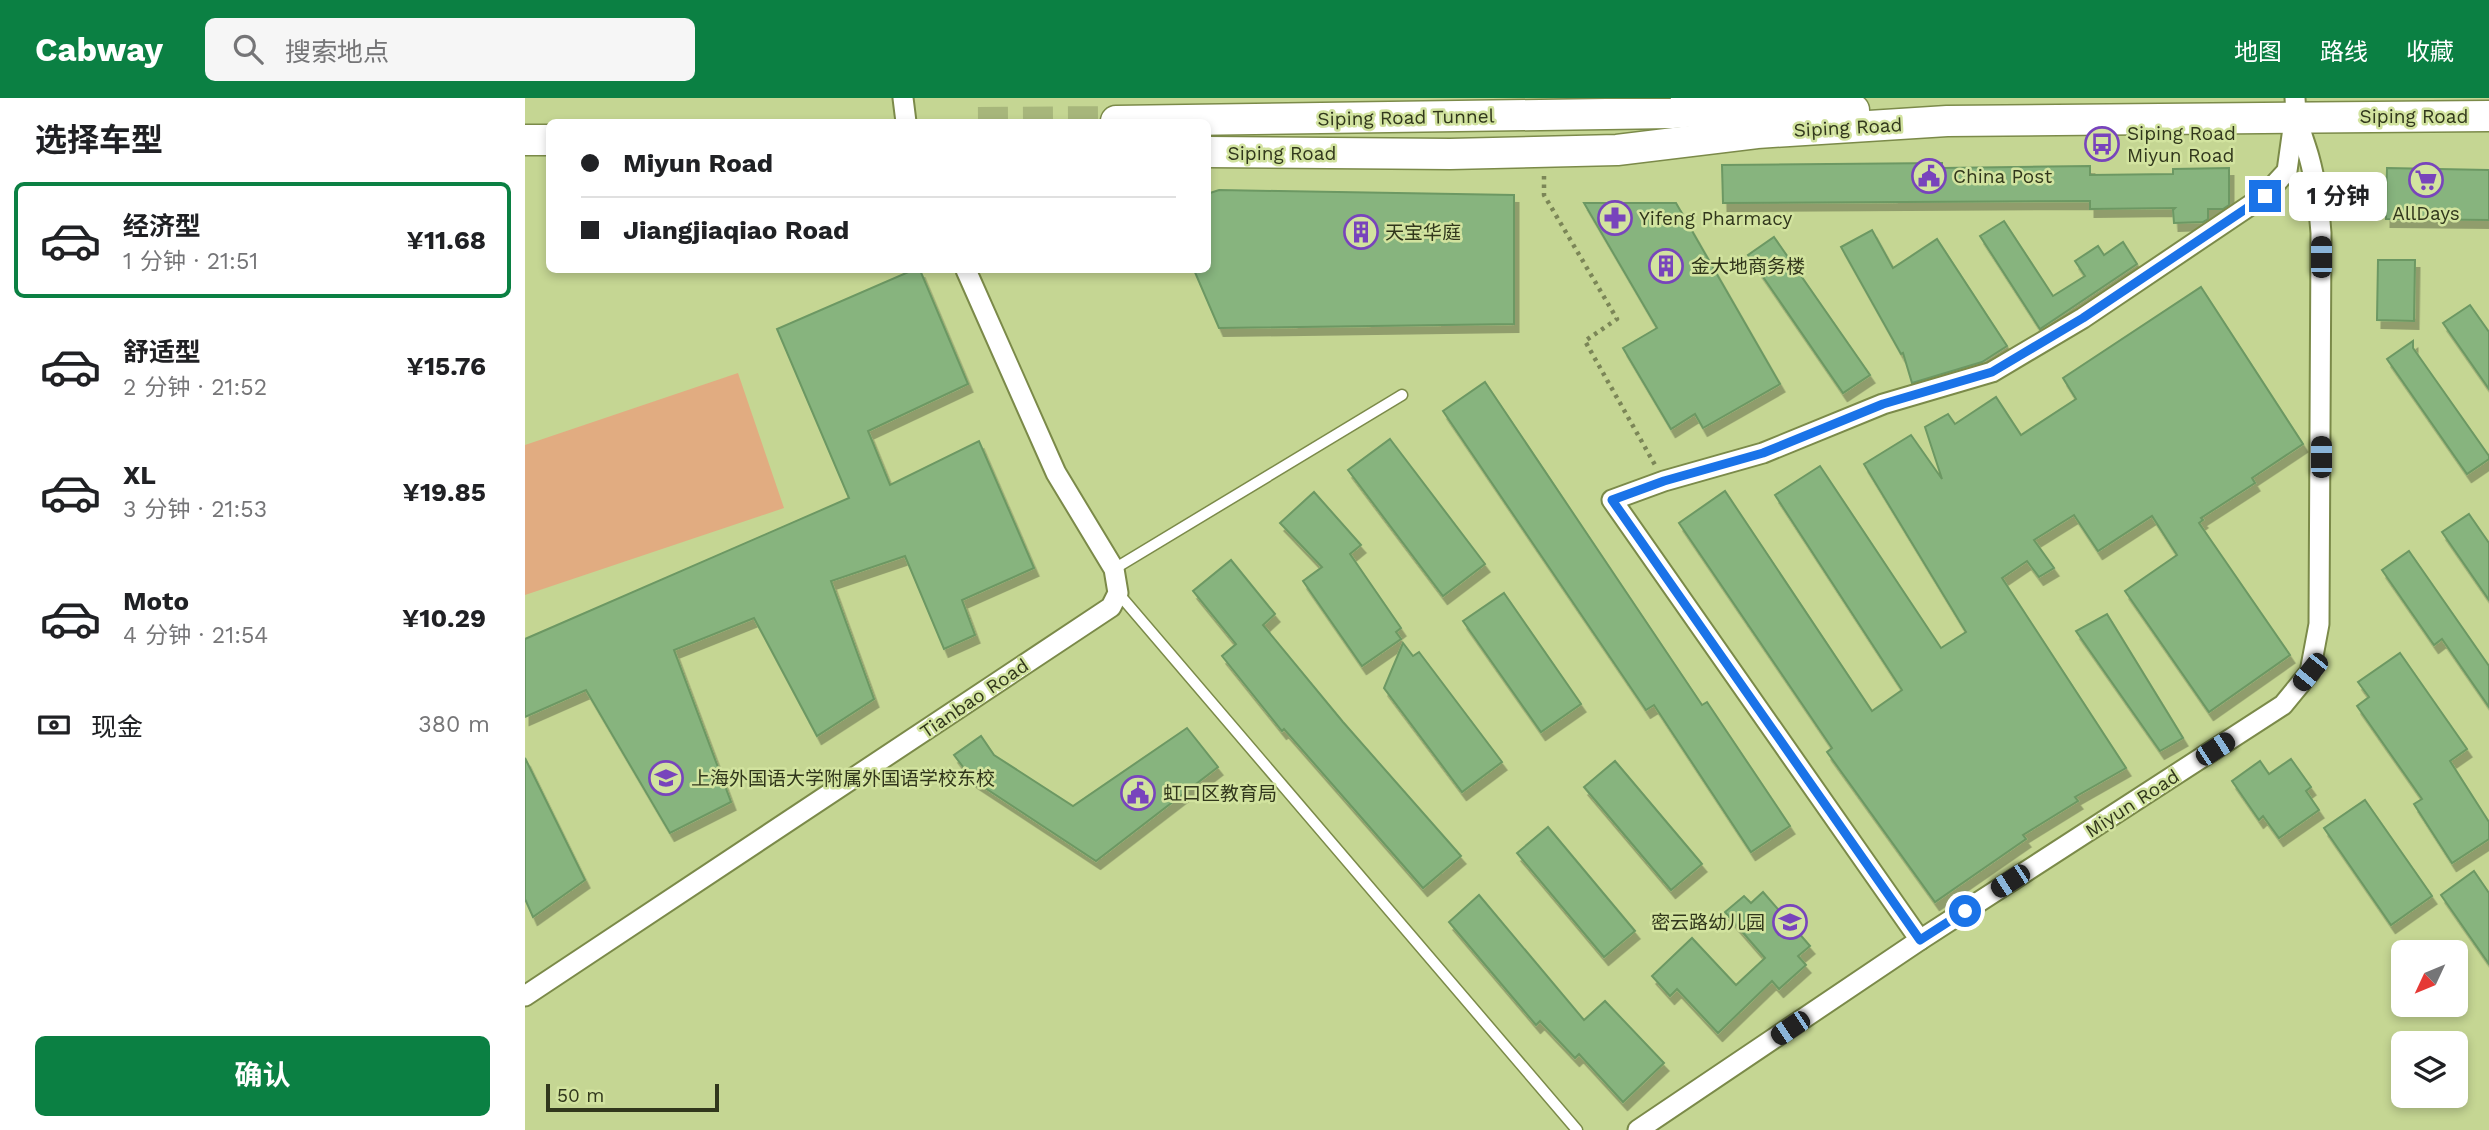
<!DOCTYPE html>
<html lang="zh">
<meta charset="utf-8">
<style>
:root{--surface:#fff;--page:#f6f6f6;--text:#202124;--muted:#757577;--line:#e0e0e0;--accent:#0b8043}
body{margin:0;font-family:"Work Sans","Noto Sans SC",sans-serif;background:var(--page);color:var(--text);height:100vh;display:flex;flex-direction:column;font-size:26px;white-space:nowrap}
*{box-sizing:border-box;margin:0}
p{font-size:23px;color:var(--muted)}
.icon{flex:none;width:38px;height:38px;fill:none;stroke:currentColor;stroke-width:2;stroke-linecap:round;stroke-linejoin:round}
.map{position:relative;flex:1;overflow:hidden}
.details{display:flex;flex-direction:column;background:var(--surface);width:525px}
.details>*{flex:none}
.top-card{position:absolute;left:21px;top:21px;width:665px;height:154px;border-radius:10px;box-shadow:0 4px 10px #0003;display:grid;align-content:center;height:154px;padding:0 35px;background:var(--surface)}
.needle{width:46px;rotate:226deg}
.tools{position:absolute;left:1866px;top:842px;display:grid;gap:14px}
.tools a{display:grid;place-items:center;width:77px;height:77px;border-radius:10px;background:var(--surface);box-shadow:0 4px 10px #0003;font-size:35px}
.scale{position:absolute;left:21px;bottom:18px;width:173px;box-sizing:border-box;padding-left:7px;border:4px solid #31371c;border-top:0;font-size:19px;line-height:24px;white-space:nowrap;color:#31371c;-webkit-text-stroke:5px #d2e39f;paint-order:stroke}
.end{position:absolute;width:32px;height:32px;margin:-16px;border:9px solid #1a73e8;background:#fff;box-shadow:0 0 0 4px #fff}
.from{border-radius:50%}
.bubble{position:absolute;height:49px;border-radius:10px;background:var(--surface);box-shadow:0 4px 10px #0003;font-size:23px;font-weight:700;line-height:49px;text-align:center}
.car{position:absolute;width:21px;height:42px;margin:-21px -10px;border-radius:9px;box-shadow:0 0 5px 2px #0007;background:linear-gradient(#222 24%,#8ab4d8 0 40%,#222 0 76%,#8ab4d8 0 86%,#222 0)}
.top-card b{display:flex;align-items:center;gap:24px;height:66px;font-size:26px}
.top-card b+b{border-top:2px solid var(--line)}
.top-card i{width:18px;height:18px;background:var(--text)}
ul{padding:0;list-style:none}
li{display:flex;align-items:center;gap:21px;height:116px;margin:0 14px 10px;padding:0 21px;border:4px solid transparent;border-radius:10px}
li div{flex:1}
li b{display:block;font-size:26px}
li em{font-style:normal;font-weight:700}
li.on{border-color:var(--accent)}
li>.icon{width:63px;height:63px;stroke-width:1.5}
h2{padding:0 35px;font-size:32px;line-height:84px}
.pay{display:flex;align-items:center;gap:18px;height:77px;padding:0 35px;font-size:26px}
.pay p{margin-inline-start:auto}
.primary-button{display:flex;gap:14px;margin-top:auto;padding:14px 35px}
.primary-button a{flex:1;height:80px;border-radius:10px;background:var(--accent);color:#fff;font-size:28px;font-weight:700;line-height:80px;text-align:center}
header{display:flex;align-items:center;gap:42px;box-sizing:border-box;height:98px;padding:0 35px;background:var(--accent);color:#fff}
header strong{font-size:33px}
nav{display:flex;gap:38px;margin-inline-start:auto;font-size:24px}
.search{width:490px;height:63px;background:var(--page);display:flex;align-items:center;gap:18px;box-sizing:border-box;padding:0 24px;border-radius:10px;color:var(--muted);font-size:26px}
main{display:flex;flex:1;min-height:0}
.map>svg:first-child{display:block}
</style>
<header>
<strong>Cabway</strong>
<div class="search"><svg class="icon" aria-label="search" viewBox="0 0 24 24"><circle cx="10" cy="10" r="6"/><path d="M15 15l6 6"/></svg>搜索地点</div>
<nav><a>地图</a><a>路线</a><a>收藏</a></nav>
</header>
<main>
<section class="details">
<h2>选择车型</h2>
<ul>
<li class="on"><svg class="icon" aria-label="car" viewBox="0 0 24 24"><path d="M5 17H2v-5l4-1 3-4h7l3 4 3 1v5h-3M9 17h6M6 11h13"/><circle cx="7" cy="17" r="2"/><circle cx="17" cy="17" r="2"/></svg><div><b>经济型</b><p>1 分钟 · 21:51</p></div><em>¥11.68</em></li>
<li><svg class="icon" aria-label="car" viewBox="0 0 24 24"><path d="M5 17H2v-5l4-1 3-4h7l3 4 3 1v5h-3M9 17h6M6 11h13"/><circle cx="7" cy="17" r="2"/><circle cx="17" cy="17" r="2"/></svg><div><b>舒适型</b><p>2 分钟 · 21:52</p></div><em>¥15.76</em></li>
<li><svg class="icon" aria-label="car" viewBox="0 0 24 24"><path d="M5 17H2v-5l4-1 3-4h7l3 4 3 1v5h-3M9 17h6M6 11h13"/><circle cx="7" cy="17" r="2"/><circle cx="17" cy="17" r="2"/></svg><div><b>XL</b><p>3 分钟 · 21:53</p></div><em>¥19.85</em></li>
<li><svg class="icon" aria-label="car" viewBox="0 0 24 24"><path d="M5 17H2v-5l4-1 3-4h7l3 4 3 1v5h-3M9 17h6M6 11h13"/><circle cx="7" cy="17" r="2"/><circle cx="17" cy="17" r="2"/></svg><div><b>Moto</b><p>4 分钟 · 21:54</p></div><em>¥10.29</em></li>
</ul>
<div class="pay"><svg class="icon" aria-label="cash" viewBox="0 0 24 24"><path d="M3 7h18v10H3z"/><circle cx="12" cy="12" r="2"/></svg>现金<p>380 m</p></div>
<div class="primary-button"><a>确认</a></div>
</section>
<div class="map">
<svg width="1964" height="1032" viewBox="0 0 1964 1032">
<defs>
<filter id="shadow"><feDropShadow dx="4.5" dy="8" stdDeviation="0" flood-color="#0004"/></filter>
</defs>
<rect width="100%" height="100%" fill="#c5d693"/>
<path fill="#e1ac81" d="M 213,275 L 259,410 L 0,497 L 0,347 Z"/>
<g fill="#87b47e" stroke="#6c9863" stroke-width="2" filter="url(#shadow)">
<path d="M 1417,65 L 1417,70 L 1565,68 L 1565,77 L 1648,76 L 1648,71 L 1704,70 L 1704,107 L 1698,111 L 1683,111 L 1683,121 L 1678,124 L 1649,125 L 1648,112 L 1650,110 L 1565,111 L 1565,103 L 1198,105 L 1197,67 Z"/>
<path d="M 1862,70 L 1964,72 L 1964,122 L 1861,121 Z"/>
<path d="M 694,92 L 989,97 L 989,226 L 694,230 L 669,172 L 682,172 L 682,96 Z"/>
<path d="M 1059,105 L 1151,105 L 1255,286 L 1178,330 L 1170,316 L 1146,331 L 1098,250 L 1132,230 Z"/>
<path d="M 1479,123 L 1528,198 L 1560,178 L 1550,163 L 1573,148 L 1579,157 L 1598,144 L 1612,166 L 1515,231 L 1455,138 Z"/>
<path d="M 1347,132 L 1368,170 L 1412,141 L 1482,248 L 1457,264 L 1387,285 L 1378,255 L 1376,256 L 1316,149 Z"/>
<path d="M 1249,139 L 1345,277 L 1318,295 L 1223,157 Z"/>
<path d="M 1853,162 L 1890,162 L 1889,223 L 1852,222 Z"/>
<path d="M 388,172 L 395,172 L 443,286 L 343,333 L 365,387 L 454,343 L 509,470 L 437,502 L 450,537 L 419,551 L 380,458 L 306,483 L 349,601 L 292,638 L 229,520 L 149,552 L 206,704 L 145,735 L 61,592 L 0,619 L 0,541 L 324,400 L 252,231 Z"/>
<path d="M 1676,189 L 1778,346 L 1727,380 L 1730,385 L 1676,420 L 1678,422 L 1674,425 L 1765,557 L 1684,614 L 1600,493 L 1652,457 L 1627,418 L 1573,453 L 1549,417 L 1509,442 L 1529,470 L 1514,479 L 1502,463 L 1477,480 L 1601,670 L 1550,699 L 1553,703 L 1498,737 L 1501,741 L 1410,804 L 1302,654 L 1307,650 L 1154,425 L 1200,393 L 1347,613 L 1377,592 L 1250,397 L 1295,368 L 1416,550 L 1441,534 L 1339,366 L 1386,337 L 1417,381 L 1400,329 L 1423,316 L 1430,326 L 1471,299 L 1496,337 L 1551,301 L 1538,280 Z"/>
<path d="M 1945,207 L 1964,234 L 1964,291 L 1918,225 Z"/>
<path d="M 1888,243 L 1888,250 L 1964,358 L 1964,361 L 1942,376 L 1862,261 Z"/>
<path d="M 960,284 L 1177,607 L 1182,604 L 1265,728 L 1226,754 L 1129,607 L 1121,612 L 918,313 Z"/>
<path d="M 865,341 L 960,466 L 918,498 L 823,372 Z"/>
<path d="M 789,394 L 836,447 L 825,456 L 876,530 L 871,534 L 876,541 L 837,568 L 778,483 L 797,469 L 755,425 Z"/>
<path d="M 1944,416 L 1964,445 L 1964,502 L 1917,434 Z"/>
<path d="M 1884,453 L 1964,568 L 1964,609 L 1917,541 L 1909,547 L 1857,472 Z"/>
<path d="M 706,462 L 750,516 L 738,527 L 818,624 L 936,758 L 898,790 L 759,631 L 757,633 L 697,558 L 711,546 L 668,493 Z"/>
<path d="M 979,495 L 1056,606 L 1016,634 L 938,523 Z"/>
<path d="M 1582,516 L 1658,640 L 1635,653 L 1551,533 Z"/>
<path d="M 878,545 L 888,558 L 894,554 L 977,664 L 937,694 L 859,590 Z"/>
<path d="M 1875,555 L 1942,651 L 1925,663 L 1964,724 L 1964,741 L 1927,765 L 1889,706 L 1897,701 L 1832,608 L 1844,599 L 1833,584 Z"/>
<path d="M 662,630 L 693,669 L 571,763 L 448,682 L 429,657 L 456,638 L 469,657 L 548,708 Z"/>
<path d="M 0,660 L 60,782 L 8,819 L 0,801 Z"/>
<path d="M 1766,661 L 1786,689 L 1781,693 L 1794,712 L 1754,740 L 1738,718 L 1734,722 L 1707,683 L 1735,663 L 1744,676 Z"/>
<path d="M 1090,663 L 1177,766 L 1146,792 L 1059,689 Z"/>
<path d="M 1840,702 L 1907,798 L 1866,827 L 1799,730 Z"/>
<path d="M 1023,729 L 1110,833 L 1079,859 L 992,755 Z"/>
<path d="M 1949,773 L 1964,795 L 1964,866 L 1916,797 Z"/>
<path d="M 1238,794 L 1285,848 L 1273,858 L 1281,867 L 1254,891 L 1247,883 L 1193,935 L 1152,891 L 1145,898 L 1127,878 L 1167,840 L 1211,887 L 1240,860 L 1200,814 L 1219,798 L 1226,805 Z"/>
<path d="M 954,797 L 1059,922 L 1080,903 L 1139,965 L 1098,1004 L 1054,956 L 1050,960 L 1015,923 L 1011,927 L 924,824 Z"/>
</g>
<g fill="none" stroke-linecap="round" stroke-linejoin="round">
<path stroke="#a7b67b" stroke-width="30" stroke-dasharray="30 15" stroke-linecap="butt" d="M 453,24 L 591,23"/>
<g stroke="#7b8a49" stroke-width="13">
<g id="service">
<path d="M 589,471 L 877,297"/>
<path d="M 593,495 L 1052,1032"/>
</g>
</g>
<g stroke="#7b8a49" stroke-width="23">
<g id="minor">
<path d="M 378,0 L 381,24"/>
<path d="M 1395,842 L 1087,402 L 1139,383 L 1238,355 L 1358,306 L 1467,274 L 1558,220 L 1739,98 L 1762,73 L 1769,23"/>
<path d="M 0,898 L 586,509 L 593,495 L 589,471 L 531,375 L 441,172"/>
<path d="M 1113,1032 L 1395,842 L 1758,607 L 1785,574 L 1794,526 L 1796,135 C 1794,109 1791,84 1784,59 C 1778,38 1770,22 1770,0"/>
</g>
</g>
<g stroke="#7b8a49" stroke-width="33">
<g id="primary">
<path d="M 591,23 L 1147,15 L 1236,8 L 1329,12"/>
<path d="M 0,42 L 24,42"/>
<path d="M 682,54 L 925,56 L 1092,52 L 1232,35 L 1422,23 L 1964,18"/>
</g>
</g>
<path stroke="#7b8657" stroke-width="4.5" stroke-dasharray="3.5 5" stroke-linecap="butt" d="M 1019,78 L 1019,97 L 1092,221 L 1060,243 L 1130,367"/>
<use href="#service" stroke="#fff" stroke-width="10"/>
<use href="#minor" stroke="#fff" stroke-width="19"/>
<use href="#primary" stroke="#fff" stroke-width="30"/>
</g>
<g fill="none" stroke-linecap="round" stroke-linejoin="round">
<path stroke="#1a73e8" stroke-width="9" d="M 1440,813 L 1395,842 L 1087,402 L 1139,383 L 1238,355 L 1358,306 L 1467,274 L 1558,220 L 1740,98"/>
</g>
<defs>
<g id="bus-ring" transform="scale(1.75)"><circle r="9.5" fill="#d2e39f" stroke="#7844bc" stroke-width="1.5"/><path d="M-5-6H5V4H4V6H2V4H-2V6H-4V4H-5ZM-3.5-4V0h7V-4ZM-3.5 1.2v1.5H-2V1.2ZM2 1.2v1.5H3.5V1.2Z" fill="#7844bc"/></g>
<g id="civic-ring" transform="scale(1.75)"><circle r="9.5" fill="#d2e39f" stroke="#7844bc" stroke-width="1.5"/><path d="M-.6-6.5H3V-4.5H.6V-3L4-1V1h2V6H-6V1h2V-1L-.6-3ZM-1.2 2.5V6h2.4V2.5Z" fill="#7844bc"/></g>
<g id="supermarket-ring" transform="scale(1.75)"><circle r="9.5" fill="#d2e39f" stroke="#7844bc" stroke-width="1.5"/><path d="M-6-5.5h2.5l.6 2H6L4.5 2H-2.5L-4.4-4H-6ZM-1.5 3.2a1.3 1.3 0 1 0 .1 0ZM3 3.2a1.3 1.3 0 1 0 .1 0Z" fill="#7844bc"/></g>
<g id="pharmacy-ring" transform="scale(1.75)"><circle r="9.5" fill="#d2e39f" stroke="#7844bc" stroke-width="1.5"/><path d="M-2-6h4v4h4v4h-4v4h-4v-4h-4v-4h4Z" fill="#7844bc"/></g>
<g id="building-ring" transform="scale(1.75)"><circle r="9.5" fill="#d2e39f" stroke="#7844bc" stroke-width="1.5"/><path d="M-4-6H4V6H1V3H-1V6H-4ZM-2.5-4.3h1.7v1.8h-1.7ZM.8-4.3h1.7v1.8H.8ZM-2.5-1h1.7V.8h-1.7ZM.8-1h1.7V.8H.8Z" fill="#7844bc"/></g>
<g id="school-ring" transform="scale(1.75)"><circle r="9.5" fill="#d2e39f" stroke="#7844bc" stroke-width="1.5"/><path d="M0-5L7-2L0 1L-7-2ZM-4 1L0 2.5L4 1V4Q0 6-4 4Z" fill="#7844bc"/></g>
</defs>
<g fill-rule="evenodd">
<use href="#bus-ring" x="1577" y="46"/>
<use href="#civic-ring" x="1404" y="78"/>
<use href="#supermarket-ring" x="1901" y="82"/>
<use href="#pharmacy-ring" x="1090" y="120"/>
<use href="#building-ring" x="836" y="134"/>
<use href="#building-ring" x="1141" y="168"/>
<use href="#school-ring" x="141" y="680"/>
<use href="#civic-ring" x="613" y="695"/>
<use href="#school-ring" x="1265" y="824"/>
</g>
<g text-anchor="middle" stroke-width="5" stroke-linejoin="round" paint-order="stroke">
<g font-size="19" fill="#31371c" stroke="#d2e39f">
<text x="1889" y="25">Siping Road</text>
<text transform="translate(881 19) rotate(-1)" y="7">Siping Road Tunnel</text>
<text transform="translate(1323 29) rotate(-3)" y="7">Siping Road</text>
<text x="757" y="62">Siping Road</text>
<text transform="translate(449 600) rotate(-34)" y="7">Tianbao Road</text>
<text transform="translate(1607 705) rotate(-33)" y="7">Miyun Road</text>
</g>
<g font-size="19" fill="#31371c" stroke="#d2e39f" text-anchor="start">
<text x="1602" y="42">Siping Road<tspan x="1602" dy="22">Miyun Road</tspan></text>
<text x="1428" y="85">China Post</text>
<text x="1901" y="122" text-anchor="middle">AllDays</text>
<text x="1114" y="127">Yifeng Pharmacy</text>
<text x="860" y="141">天宝华庭</text>
<text x="1166" y="175">金大地商务楼</text>
<text x="166" y="687">上海外国语大学附属外国语学校东校</text>
<text x="638" y="702">虹口区教育局</text>
<text x="1240" y="831" text-anchor="end">密云路幼儿园</text>
</g>
</g>
</svg>
<div class="tools">
<a><svg class="needle" viewBox="-14 -14 28 28"><path d="M0-13l5 13h-10z" fill="#e53935"/><path d="M0 13l5-13h-10z" fill="#757577"/></svg></a>
<a><svg class="icon" aria-label="layers" viewBox="0 0 24 24"><path d="M12 4l9 5-9 5-9-5zM3 14l9 5 9-5"/></svg></a>
</div>
<div class="scale">50 m</div>
<i class="end from" style="left:1440px;top:813px"></i>
<i class="end" style="left:1740px;top:98px"></i>
<div class="bubble" style="left:1764px;top:74px;width:98px">1 分钟</div>
<i class="car" style="left:1796px;top:159px;rotate:0deg"></i>
<i class="car" style="left:1796px;top:359px;rotate:0deg"></i>
<i class="car" style="left:1785px;top:574px;rotate:219deg"></i>
<i class="car" style="left:1690px;top:651px;rotate:57deg"></i>
<i class="car" style="left:1485px;top:783px;rotate:237deg"></i>
<i class="car" style="left:1265px;top:930px;rotate:236deg"></i>
<div class="top-card">
<b><i class="from"></i>Miyun Road</b>
<b><i></i>Jiangjiaqiao Road</b>
</div>
</div>
</main>
